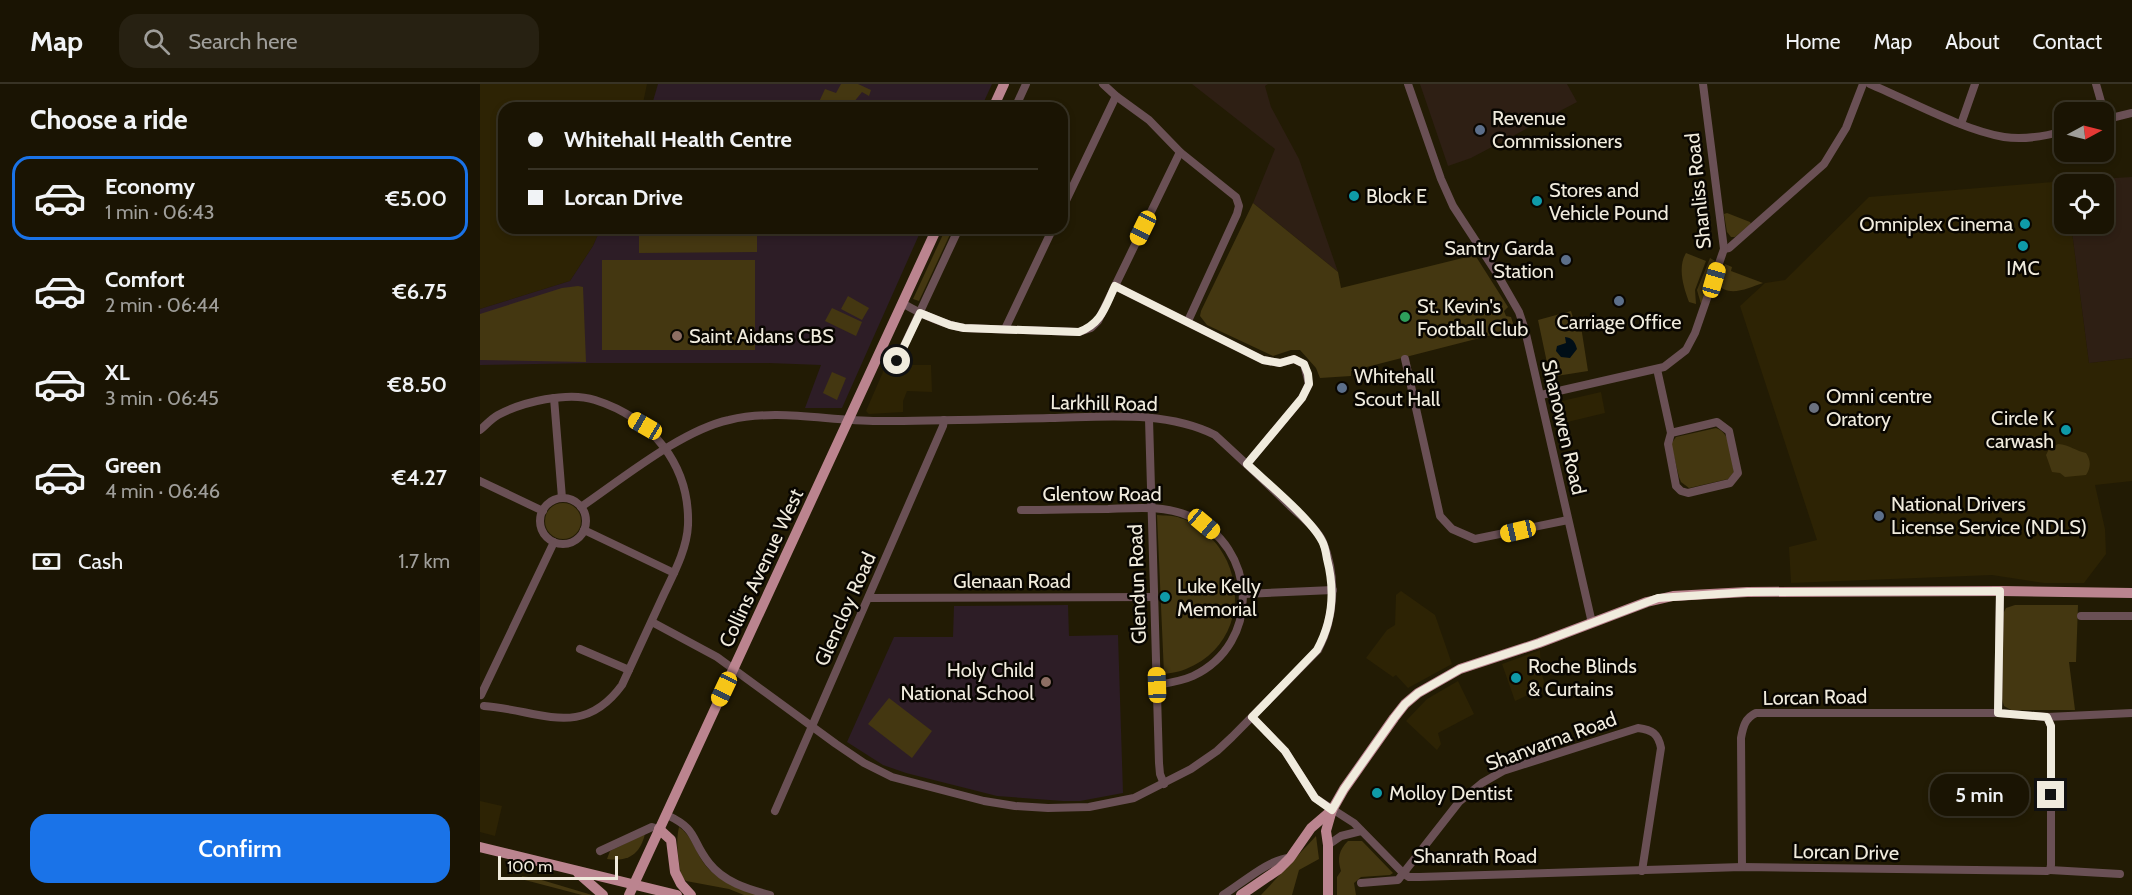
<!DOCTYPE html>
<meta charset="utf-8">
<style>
:root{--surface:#1a1403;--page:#272112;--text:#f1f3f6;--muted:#9f9e9a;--line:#383325;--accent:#1a73e8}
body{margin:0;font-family:Cabin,sans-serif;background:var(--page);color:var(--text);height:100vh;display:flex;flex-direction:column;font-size:22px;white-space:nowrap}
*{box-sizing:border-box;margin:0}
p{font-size:20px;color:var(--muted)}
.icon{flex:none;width:33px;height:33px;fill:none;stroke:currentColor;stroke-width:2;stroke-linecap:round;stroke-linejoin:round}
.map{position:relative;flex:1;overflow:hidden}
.panel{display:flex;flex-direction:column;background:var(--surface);width:480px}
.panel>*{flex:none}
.banner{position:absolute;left:18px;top:18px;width:570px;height:132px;border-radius:18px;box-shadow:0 3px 9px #0003,0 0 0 2px var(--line);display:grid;align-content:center;height:132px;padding:0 30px;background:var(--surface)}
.needle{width:39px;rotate:83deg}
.tools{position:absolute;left:1574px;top:18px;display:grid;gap:12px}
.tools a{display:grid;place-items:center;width:60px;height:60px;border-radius:12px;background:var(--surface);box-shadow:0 3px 9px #0003,0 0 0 2px var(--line);font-size:30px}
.scale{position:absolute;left:18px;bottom:15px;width:120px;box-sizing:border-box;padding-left:6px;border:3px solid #f0ebdd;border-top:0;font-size:16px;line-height:21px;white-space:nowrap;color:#f0ebdd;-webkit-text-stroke:4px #090601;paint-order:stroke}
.end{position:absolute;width:27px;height:27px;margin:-14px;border:8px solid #f0ebdd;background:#111;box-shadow:0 0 0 3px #111}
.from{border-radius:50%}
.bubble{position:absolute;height:42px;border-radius:18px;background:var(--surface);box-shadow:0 3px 9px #0003,0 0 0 2px var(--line);font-size:20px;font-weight:600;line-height:42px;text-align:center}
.car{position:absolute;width:18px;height:36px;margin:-18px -9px;border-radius:8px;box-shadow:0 0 4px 2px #0007;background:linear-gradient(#f5c518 24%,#345 0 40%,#f5c518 0 76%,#345 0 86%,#f5c518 0)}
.banner b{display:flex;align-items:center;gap:21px;height:57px;font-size:22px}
.banner b+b{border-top:2px solid var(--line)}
.banner i{width:15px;height:15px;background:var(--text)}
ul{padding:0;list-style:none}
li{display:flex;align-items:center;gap:18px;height:84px;margin:0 12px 9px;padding:0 18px;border:3px solid transparent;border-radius:18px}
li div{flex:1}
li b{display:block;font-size:22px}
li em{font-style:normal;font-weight:600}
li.active{border-color:var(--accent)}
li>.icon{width:54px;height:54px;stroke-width:1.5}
h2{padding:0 30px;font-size:27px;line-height:72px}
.pay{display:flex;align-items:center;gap:15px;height:66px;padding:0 30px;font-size:22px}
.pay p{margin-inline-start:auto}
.primary-button{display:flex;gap:12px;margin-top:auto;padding:12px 30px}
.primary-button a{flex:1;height:69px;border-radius:18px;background:var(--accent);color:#fff;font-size:24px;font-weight:600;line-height:69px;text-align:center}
header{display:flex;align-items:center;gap:36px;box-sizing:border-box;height:84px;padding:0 30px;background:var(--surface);border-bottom:2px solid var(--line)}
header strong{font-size:28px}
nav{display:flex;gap:33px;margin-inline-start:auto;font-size:21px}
.search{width:420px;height:54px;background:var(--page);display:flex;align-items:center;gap:15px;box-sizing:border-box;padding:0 21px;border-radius:18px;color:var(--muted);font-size:22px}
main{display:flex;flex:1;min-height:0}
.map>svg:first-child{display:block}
</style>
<header>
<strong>Map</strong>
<div class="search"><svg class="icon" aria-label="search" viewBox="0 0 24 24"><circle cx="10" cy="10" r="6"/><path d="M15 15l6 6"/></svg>Search here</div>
<nav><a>Home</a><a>Map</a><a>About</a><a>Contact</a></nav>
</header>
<main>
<section class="panel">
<h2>Choose a ride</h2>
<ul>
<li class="active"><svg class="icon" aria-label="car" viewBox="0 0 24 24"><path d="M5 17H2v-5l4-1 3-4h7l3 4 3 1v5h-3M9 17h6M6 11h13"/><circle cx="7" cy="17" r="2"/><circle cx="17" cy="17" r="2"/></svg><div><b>Economy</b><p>1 min · 06:43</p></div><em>€5.00</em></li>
<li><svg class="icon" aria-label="car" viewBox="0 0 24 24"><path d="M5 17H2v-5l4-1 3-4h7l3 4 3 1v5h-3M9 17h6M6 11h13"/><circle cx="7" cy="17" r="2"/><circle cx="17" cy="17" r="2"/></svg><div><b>Comfort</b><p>2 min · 06:44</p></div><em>€6.75</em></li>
<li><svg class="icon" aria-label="car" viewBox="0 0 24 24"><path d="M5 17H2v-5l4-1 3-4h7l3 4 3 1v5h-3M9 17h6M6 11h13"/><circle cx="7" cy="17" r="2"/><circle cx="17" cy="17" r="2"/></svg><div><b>XL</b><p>3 min · 06:45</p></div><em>€8.50</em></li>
<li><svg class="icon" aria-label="car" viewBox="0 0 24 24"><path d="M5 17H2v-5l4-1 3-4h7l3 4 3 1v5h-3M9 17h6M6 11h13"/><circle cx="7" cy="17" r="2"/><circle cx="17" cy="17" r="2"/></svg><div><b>Green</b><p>4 min · 06:46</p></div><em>€4.27</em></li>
</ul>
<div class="pay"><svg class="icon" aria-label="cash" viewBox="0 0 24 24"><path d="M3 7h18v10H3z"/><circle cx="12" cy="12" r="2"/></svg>Cash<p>1.7 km</p></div>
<div class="primary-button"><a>Confirm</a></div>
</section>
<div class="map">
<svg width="1652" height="811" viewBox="0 0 1652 811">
<rect width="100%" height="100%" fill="#221b04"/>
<g fill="#2d2304">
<path d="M 0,0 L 167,0 L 162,24 L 24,24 L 24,144 L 121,144 L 113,162 L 90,197 L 0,225 Z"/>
<path d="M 1585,97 L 1584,140 L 1591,140 L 1609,279 L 1652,274 L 1652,397 L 1615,401 L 1625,445 L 1626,470 L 1604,499 L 1564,499 L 1512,491 L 1311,499 L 1309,463 L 1337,456 L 1260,222 L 1285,199 L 1305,196 L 1389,113 Z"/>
<path d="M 406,281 L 451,281 L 452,308 L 427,307 L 423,317 L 423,328 L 389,330 L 386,327 Z"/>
<path d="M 1121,308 L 1125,329 L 1079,340 L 1073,319 Z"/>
<path d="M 921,507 L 955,531 L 972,580 L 928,604 L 916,591 L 913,593 L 886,574 L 907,546 L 915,541 L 916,511 Z"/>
<path d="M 1060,566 L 1061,588 L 1064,597 L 1063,604 L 1035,617 L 1022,580 Z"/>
<path d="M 978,597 L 994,630 L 958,649 L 961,660 L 957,666 L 926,637 L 947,615 Z"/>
<path d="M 0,717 L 22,722 L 15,752 L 0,748 Z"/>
</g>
<g fill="#2e1f14">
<path d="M 712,0 L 788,0 L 785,2 L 791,23 L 819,75 L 858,188 L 773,119 L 795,65 Z"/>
<path d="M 940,0 L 1087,0 L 1097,18 L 991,74 L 968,82 Z"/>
<path d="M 1652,93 L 1652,274 L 1609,279 L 1591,140 L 1623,140 L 1623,100 L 1586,100 L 1585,97 Z"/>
</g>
<g fill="#2d1d26">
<path d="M 178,0 L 512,0 L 501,24 L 171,24 Z"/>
<path d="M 121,144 L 442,144 L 362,324 L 325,324 L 341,281 L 289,279 L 114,279 L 0,281 L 0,225 L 90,197 L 113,162 Z"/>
<path d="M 588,521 L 589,552 L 638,551 L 643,709 L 600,717 L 583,717 L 517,712 L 426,689 L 403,681 L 367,658 L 414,553 L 473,553 L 474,522 Z"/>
</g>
<g fill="#443711">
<path d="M 361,0 L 378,0 L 391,6 L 389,12 L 382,8 L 369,24 L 350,24 L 339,18 L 345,5 L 356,9 Z"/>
<path d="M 773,119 L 858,188 L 861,204 L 995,171 L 1028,223 L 1024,227 L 1026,232 L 1031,233 L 1035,245 L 871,287 L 871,292 L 840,294 L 836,284 L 820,266 L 811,266 L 793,272 L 727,241 L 720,232 L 721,227 Z"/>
<path d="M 1247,129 L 1270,138 L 1271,140 L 1255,153 L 1251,153 L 1247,148 L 1244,130 Z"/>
<path d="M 159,144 L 277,144 L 277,168 L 159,169 Z"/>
<path d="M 466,144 L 473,144 L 439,217 L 433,215 Z"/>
<path d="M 1206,169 L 1226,177 L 1215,206 L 1216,220 L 1209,218 C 1204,204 1197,184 1206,169 Z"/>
<path d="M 1230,174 L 1237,178 L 1221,220 L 1217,206 Z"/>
<rect x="122" y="176" width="153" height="90"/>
<path d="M 1245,180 L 1252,183 L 1251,187 L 1283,199 C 1268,204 1249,214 1237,200 Z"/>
<path d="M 98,202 L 103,203 L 106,278 L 0,276 L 0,230 L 82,204 Z"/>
<path d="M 368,212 L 389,224 L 382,236 L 361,225 Z"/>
<path d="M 352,224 L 382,238 L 376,252 L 345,237 Z"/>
<path d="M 1091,227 L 1094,237 L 1100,236 L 1108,287 L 1070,293 L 1058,236 Z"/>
<path d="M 352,288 L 366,294 L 357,316 L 343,309 Z"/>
<path d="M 1236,344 C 1252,349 1251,374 1254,388 L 1248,395 L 1209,404 L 1201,398 L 1199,393 L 1191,360 L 1196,353 Z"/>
<path d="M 1578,360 C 1590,361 1596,367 1606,369 C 1611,376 1611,384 1606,391 L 1585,393 L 1580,389 L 1572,388 L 1566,371 L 1569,365 Z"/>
<circle cx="83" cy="437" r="18"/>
<path d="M 677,431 C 685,432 694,431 700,434 C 721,440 738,458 747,477 C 766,519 751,567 706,585 C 699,588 691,589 684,590 Z"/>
<path d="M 1535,521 L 1598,521 L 1596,578 L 1589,578 L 1595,626 L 1531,626 L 1524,622 L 1522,615 L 1523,530 L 1526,524 Z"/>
<path d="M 409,614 L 452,647 L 432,674 L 388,640 Z"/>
<path d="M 199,743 C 212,752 214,765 223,778 C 236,797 258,803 279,811 L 264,811 L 249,805 L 206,797 L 201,792 C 199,776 195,759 199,743 Z"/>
<path d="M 165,750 C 160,770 149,778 127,775 L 130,767 Z"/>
<path d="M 836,752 L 839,775 L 819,786 L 812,811 L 781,811 Z"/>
<path d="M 868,757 L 882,757 L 913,789 L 910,791 L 881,793 L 874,799 L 876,811 L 857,811 L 857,793 L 861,787 C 857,774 859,766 868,757 Z"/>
<path d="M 42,792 L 55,794 L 112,811 L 102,811 L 41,795 Z"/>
</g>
<path fill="#000e17" d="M 1085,253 C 1093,254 1095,258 1097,265 L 1090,274 L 1081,273 L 1076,267 L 1077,262 L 1086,259 Z"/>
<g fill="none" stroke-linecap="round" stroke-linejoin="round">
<g stroke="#6a5055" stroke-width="8">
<path d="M 623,0 L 636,12 L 669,36 L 700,68 L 756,113 L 759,122 L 757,130 L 708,237"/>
<path d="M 928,0 L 961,95 L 973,122 L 1016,188 L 1039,228 L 1045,246 L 1112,539"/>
<path d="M 1390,0 C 1430,17 1483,46 1524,53 C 1543,56 1566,52 1584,47"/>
<path d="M 1616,0 L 1626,35"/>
<path d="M 535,24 L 546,0"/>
<path d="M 1623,36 L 1652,29"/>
<path d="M 1481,40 L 1495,0"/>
<path d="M 582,125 L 636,12"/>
<path d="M 1244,165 L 1249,164 L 1344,80 L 1366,44 L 1383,0"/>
<path d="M 635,202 L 783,276 L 800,279 L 814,275 L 824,280 L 829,300 L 822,314 L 767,380"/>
<path d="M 422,219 C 441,230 461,240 484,244 L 599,248 L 611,244 L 618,237 L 700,68"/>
<path d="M 525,245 L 573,144"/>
<path d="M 925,275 L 960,432 L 972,445 L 995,455 L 1088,436"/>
<path d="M 417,277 L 479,144"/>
<path d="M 1177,285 L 1191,349 L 1188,360 L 1196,402 L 1201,407 L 1208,409 L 1250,399 L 1258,389 L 1249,347 L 1237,338 L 1191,349"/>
<path d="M 1061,311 L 1184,283 L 1206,266 L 1215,249 L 1244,165 L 1223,0"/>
<path d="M 74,314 L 82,414"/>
<path d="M 669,335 L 679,679 L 680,690 L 684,700"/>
<path d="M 0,346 C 6,341 11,335 18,331 C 42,318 88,307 115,316 C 172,334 210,381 208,441 C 207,465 194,489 184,510 C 170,541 156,571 142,601 C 102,656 60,626 4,622"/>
<path d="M 0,397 L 63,427"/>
<circle cx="83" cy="437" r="23"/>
<path d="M 101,423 C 142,395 202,346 249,336 C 299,324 351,338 402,337 C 458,337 514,335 570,334 C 624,333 685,326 735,351 C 760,374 785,397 809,421 C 820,432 837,444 843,458 C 857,492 855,534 838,566 L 752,653 L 737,667 L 711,685 L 654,714 L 609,723 L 568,724 L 535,722 L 504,717 L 412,693 L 384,679 L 356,660 L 237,573 L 172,538"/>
<path d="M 541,426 C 570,426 599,425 628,425 C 655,424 684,421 709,432 C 778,463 782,559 713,592 C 702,597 689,599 677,601"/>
<path d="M 104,446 L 194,489"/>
<path d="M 764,510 L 853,506"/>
<path d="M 390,514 L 674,513"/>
<path d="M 1601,532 L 1652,532"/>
<path d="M 100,565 L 149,586"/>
<path d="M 1,611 L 74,458"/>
<path d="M 1518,629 L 1520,507"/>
<path d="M 772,633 L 805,667 L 835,714 L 874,739 L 924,790 L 929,793 L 939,793 L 1262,783 L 1567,787 L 1570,786 L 1571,781 L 1571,642 L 1567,633"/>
<path d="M 295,727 L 463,342 L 464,336"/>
<path d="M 187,731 C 219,746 210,755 229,779 C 244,798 267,805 290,811"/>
<path d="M 848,761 L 861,752 L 881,747"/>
<path d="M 120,767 L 172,743 L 179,745"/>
<path d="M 1262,783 L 1261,654 C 1263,643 1265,634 1276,629 L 1518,629 L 1567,633 L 1652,629"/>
<path d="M 1570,786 L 1640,790"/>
<path d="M 881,799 L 918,796 L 979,718 L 1002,699 L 1023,687 L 1158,644 C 1172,646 1178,649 1181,664 L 1162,787"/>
<path d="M 743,811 C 760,801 790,774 810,774"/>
</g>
<g stroke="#bb848f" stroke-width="10">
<path d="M 513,24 L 524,0"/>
<path d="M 179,745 L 191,756 L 195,788 L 201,800 L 211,811"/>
<path d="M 0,763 L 197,811"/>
<path d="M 98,789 L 123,811"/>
<path d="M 149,811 L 457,144"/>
<path d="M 761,811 L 799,785 L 810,774 L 831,744 L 852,726 L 864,705 L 914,634 L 925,620 L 938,609 L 980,585 L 1059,559 L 1167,518 L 1193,512 L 1267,508 L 1520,507 L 1652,509"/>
<path d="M 848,811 L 848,761 L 846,747 L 852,726"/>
</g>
</g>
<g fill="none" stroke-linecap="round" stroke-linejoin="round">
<path stroke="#f0ebdd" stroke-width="8" d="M 417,277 L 440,229 L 470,241 L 484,244 L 599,248 C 622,239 625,223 635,202 L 783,276 L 800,279 L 814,275 L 824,280 L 828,290 L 829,300 L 822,314 L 767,380 C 786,398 831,435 842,457 C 845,462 846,469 847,475 C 855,506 853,537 837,566 L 772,633 L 805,667 L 835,714 L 852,726 L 864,705 L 914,634 L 925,620 L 938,609 L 980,585 L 1059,559 L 1178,514 L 1268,508 L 1520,507 L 1518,629 L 1567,633 L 1571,642 L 1571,711"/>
</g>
<g fill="#5c6f8a" stroke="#090601" stroke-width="2">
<circle cx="1000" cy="46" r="6"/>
<circle cx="1086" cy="176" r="6"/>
<circle cx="1139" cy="217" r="6"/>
<circle cx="862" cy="304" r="6"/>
<circle cx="1399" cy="432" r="6"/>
</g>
<g fill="#0f9aa8" stroke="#090601" stroke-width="2">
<circle cx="874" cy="112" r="6"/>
<circle cx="1057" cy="117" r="6"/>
<circle cx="1545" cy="140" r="6"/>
<circle cx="1543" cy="162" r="6"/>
<circle cx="1586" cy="346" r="6"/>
<circle cx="685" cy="513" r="6"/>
<circle cx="1036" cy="594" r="6"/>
<circle cx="897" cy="709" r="6"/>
</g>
<circle fill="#2e9e5b" stroke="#090601" stroke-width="2" cx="925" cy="233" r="6"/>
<g fill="#8d6e63" stroke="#090601" stroke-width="2">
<circle cx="197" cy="252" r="6"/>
<circle cx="566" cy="598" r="6"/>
</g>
<circle fill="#6b7280" stroke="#090601" stroke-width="2" cx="1334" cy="324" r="6"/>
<g text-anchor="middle" stroke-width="5" stroke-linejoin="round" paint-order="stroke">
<g font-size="20" fill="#f0ebdd" stroke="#090601" text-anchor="start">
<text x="1012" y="41">Revenue<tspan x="1012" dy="23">Commissioners</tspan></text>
<text x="1069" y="113">Stores and<tspan x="1069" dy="23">Vehicle Pound</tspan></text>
<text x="886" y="119">Block E</text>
<text x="1533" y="147" text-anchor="end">Omniplex Cinema</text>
<text x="1074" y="171" text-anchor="end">Santry Garda<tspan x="1074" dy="23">Station</tspan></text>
<text x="1543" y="191" text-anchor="middle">IMC</text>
<text x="937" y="229">St. Kevin's<tspan x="937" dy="23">Football Club</tspan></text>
<text x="1139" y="245" text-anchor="middle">Carriage Office</text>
<text x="209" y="259">Saint Aidans CBS</text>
<text x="874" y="299">Whitehall<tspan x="874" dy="23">Scout Hall</tspan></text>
<text x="1346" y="319">Omni centre<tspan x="1346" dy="23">Oratory</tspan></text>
<text x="1574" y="341" text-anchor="end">Circle K<tspan x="1574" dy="23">carwash</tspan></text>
<text x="1411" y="427">National Drivers<tspan x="1411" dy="23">License Service (NDLS)</tspan></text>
<text x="697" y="509">Luke Kelly<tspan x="697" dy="23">Memorial</tspan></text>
<text x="1048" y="589">Roche Blinds<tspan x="1048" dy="23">&amp; Curtains</tspan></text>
<text x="554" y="593" text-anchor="end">Holy Child<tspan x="554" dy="23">National School</tspan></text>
<text x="909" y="716">Molloy Dentist</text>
</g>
<g font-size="20" fill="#f0ebdd" stroke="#090601">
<text transform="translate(1218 107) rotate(-96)" y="7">Shanliss Road</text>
<text transform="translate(624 319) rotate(1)" y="7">Larkhill Road</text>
<text transform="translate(1084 343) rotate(77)" y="7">Shanowen Road</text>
<text x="622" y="417">Glentow Road</text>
<text transform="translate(281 484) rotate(-65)" y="7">Collins Avenue West</text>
<text x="532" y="504">Glenaan Road</text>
<text transform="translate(657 500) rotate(-92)" y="7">Glendun Road</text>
<text transform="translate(365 525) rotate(-66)" y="7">Glencloy Road</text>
<text transform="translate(1335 613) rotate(-1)" y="7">Lorcan Road</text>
<text transform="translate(1071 657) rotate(-20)" y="7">Shanvarna Road</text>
<text transform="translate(1366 768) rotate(1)" y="7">Lorcan Drive</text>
<text x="995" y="779">Shanrath Road</text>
</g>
</g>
</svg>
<div class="tools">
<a><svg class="needle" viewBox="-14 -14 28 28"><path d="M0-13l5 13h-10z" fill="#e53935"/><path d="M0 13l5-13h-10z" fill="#9f9e9a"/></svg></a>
<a><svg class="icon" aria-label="locate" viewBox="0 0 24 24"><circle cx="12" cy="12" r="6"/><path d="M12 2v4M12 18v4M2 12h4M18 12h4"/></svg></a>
</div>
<div class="scale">100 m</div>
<i class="end from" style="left:417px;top:277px"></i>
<i class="end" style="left:1571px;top:711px"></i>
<div class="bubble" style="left:1450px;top:690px;width:99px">5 min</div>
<i class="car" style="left:663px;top:144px;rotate:206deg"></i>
<i class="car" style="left:1234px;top:196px;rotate:16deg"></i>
<i class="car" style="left:165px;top:342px;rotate:300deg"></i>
<i class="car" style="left:724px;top:440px;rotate:130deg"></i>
<i class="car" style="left:1038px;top:447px;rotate:257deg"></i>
<i class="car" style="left:677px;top:601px;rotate:358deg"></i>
<i class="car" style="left:244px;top:605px;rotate:205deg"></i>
<div class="banner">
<b><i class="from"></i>Whitehall Health Centre</b>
<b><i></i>Lorcan Drive</b>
</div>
</div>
</main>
